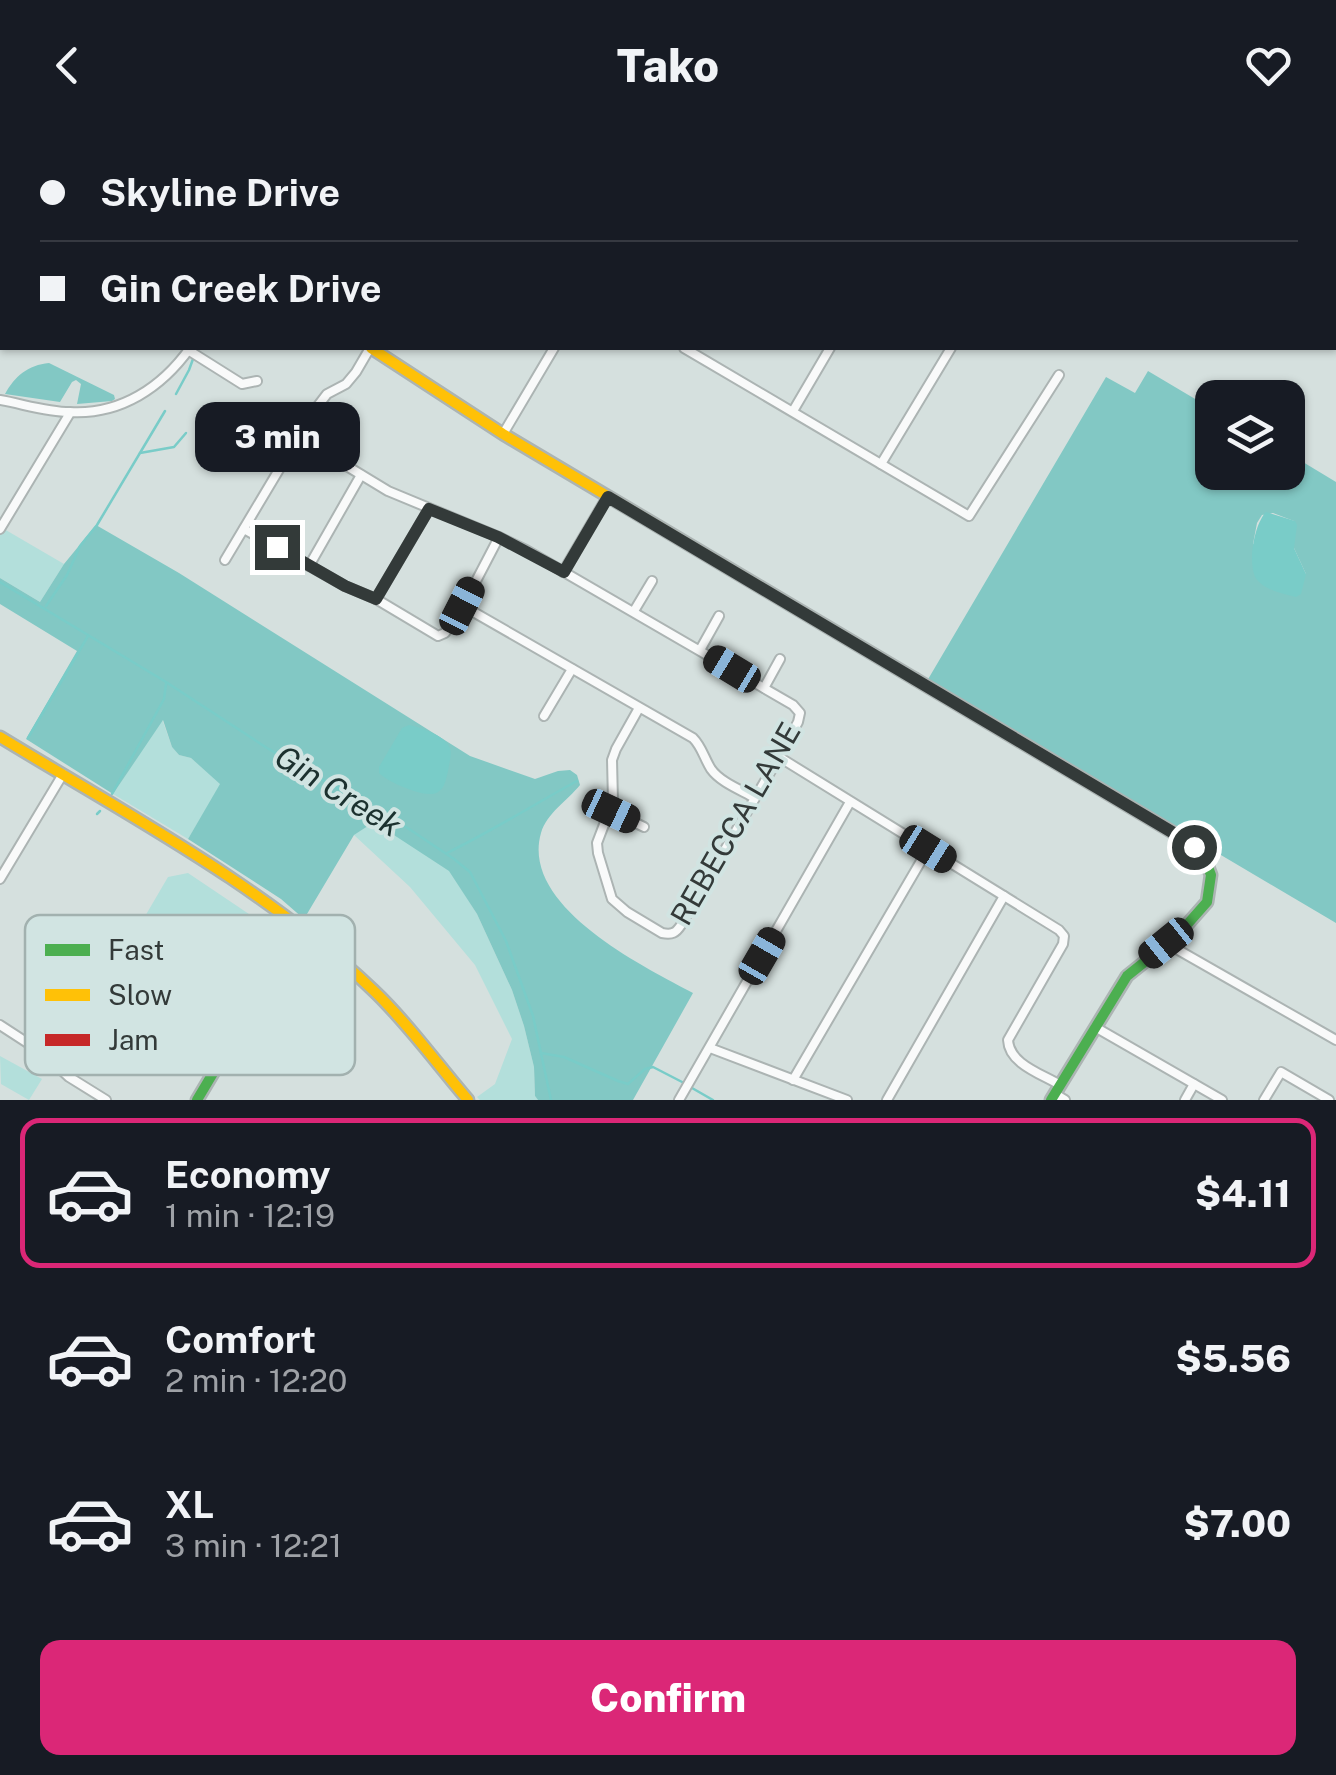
<!DOCTYPE html>
<meta charset="utf-8">
<style>
:root{--surface:#171b24;--page:#20242c;--text:#f1f3f6;--muted:#9ea1a6;--line:#363941;--accent:#db2777}
body{margin:0;font-family:"Public Sans",sans-serif;background:var(--page);color:var(--text);height:100vh;display:flex;flex-direction:column;font-size:38px;white-space:nowrap}
*{box-sizing:border-box;margin:0}
p{font-size:32px;color:var(--muted)}
.icon{flex:none;width:55px;height:55px;fill:none;stroke:currentColor;stroke-width:2;stroke-linecap:round;stroke-linejoin:round}
.map{position:relative;height:970px;overflow:hidden}
.panel{display:flex;flex-direction:column;background:var(--surface);flex:1}
.panel>*{flex:none}
.banner{position:absolute;left:0px;top:0px;width:1338px;height:220px;box-shadow:0 2px 8px #0004;display:grid;align-content:center;height:220px;padding:0 40px;background:var(--surface)}
.tools{position:absolute;left:1195px;top:250px;display:grid;gap:20px}
.tools a{display:grid;place-items:center;width:110px;height:110px;border-radius:20px;background:var(--surface);box-shadow:0 2px 8px #0004;font-size:50px}
.end{position:absolute;width:45px;height:45px;margin:-22px;border:12px solid #333a39;background:#fff;box-shadow:0 0 0 5px #fff}
.from{border-radius:50%}
.bubble{position:absolute;height:70px;border-radius:20px;background:var(--surface);box-shadow:0 2px 8px #0004;font-size:32px;font-weight:800;line-height:70px;text-align:center}
.car{position:absolute;width:30px;height:60px;margin:-30px -15px;border-radius:12px;box-shadow:0 0 8px 2px #0007;background:linear-gradient(#222 24%,#8ab4d8 0 40%,#222 0 76%,#8ab4d8 0 86%,#222 0)}
.banner b{display:flex;align-items:center;gap:35px;height:95px;font-size:38px}
.banner b+b{border-top:2px solid var(--line)}
.banner i{width:25px;height:25px;background:var(--text)}
ul{padding:18px 0 0;list-style:none}
li{display:flex;align-items:center;gap:30px;height:150px;margin:0 20px 15px;padding:0 20px;border:5px solid transparent;border-radius:20px}
li div{flex:1}
li b{display:block;font-size:38px}
li em{font-style:normal;font-weight:800}
li.current{border-color:var(--accent)}
li>.icon{width:90px;height:90px;stroke-width:1.5}
.primary-button{display:flex;gap:20px;margin-top:auto;padding:20px 40px}
.primary-button a{flex:1;height:115px;border-radius:20px;background:var(--accent);color:#fff;font-size:40px;font-weight:800;line-height:115px;text-align:center}
header{display:flex;justify-content:space-between;align-items:center;height:130px;padding:0 40px;background:var(--surface);font-size:45px;font-weight:800}
.map>svg:first-child{display:block}
</style>
<header><svg class="icon" aria-label="back" viewBox="0 0 24 24"><path d="M15 5l-7 7 7 7"/></svg>Tako<svg class="icon" aria-label="heart" viewBox="0 0 24 24"><path d="M12 20l-8-8c-3-5 5-10 8-4 3-6 11-1 8 4z"/></svg></header>
<div class="map">
<svg width="1336" height="970" viewBox="0 0 1336 970">
<rect width="100%" height="100%" fill="#d5e0de"/>
<g fill="#b3dfdb">
<path d="M 4,399 L 64,434 L 40,472 L 0,448 L 0,405 Z"/>
<path d="M 162,589 L 172,617 L 179,625 L 191,628 L 221,654 L 188,709 L 113,664 Z"/>
<path d="M 374,691 L 450,741 L 477,784 L 512,860 L 524,896 L 534,937 L 535,966 L 538,970 L 480,970 L 477,967 L 495,954 L 512,909 L 475,835 L 410,757 L 354,705 Z"/>
<path d="M 188,743 L 277,803 L 279,811 L 233,890 L 204,872 L 189,870 L 164,856 L 178,832 L 175,829 L 178,825 L 137,800 L 168,747 Z"/>
<path d="M 0,926 L 42,949 L 29,970 L 1,954 Z"/>
</g>
<g fill="#82c8c4" fill-rule="evenodd">
<path d="M 49,233 L 114,265 L 115,269 L 112,271 L 77,274 L 81,254 L 76,250 L 72,252 L 60,272 L 5,264 C 15,246 28,235 49,233 Z"/>
<path d="M 1148,241 L 1212,279 L 1212,342 L 1288,342 L 1288,323 L 1336,352 L 1336,793 L 927,551 L 1106,247 L 1135,263 ZM 1273,383 L 1294,391 L 1294,418 L 1306,444 L 1253,414 L 1257,393 L 1262,385 Z"/>
<path d="M 96,395 L 179,443 L 470,626 L 535,649 L 558,641 L 570,640 L 577,645 L 580,655 C 567,671 547,683 541,703 C 520,776 642,836 693,863 L 633,970 L 538,970 L 535,966 L 534,937 L 524,896 L 512,860 L 477,784 L 449,741 L 374,692 L 354,705 L 304,789 L 281,769 L 188,709 L 220,654 L 191,628 L 179,625 L 172,617 L 163,590 L 113,664 L 26,609 L 77,521 L 0,474 L 0,448 L 40,472 L 64,434 Z"/>
</g>
<g fill="#79ccc8">
<path d="M 1266,382 L 1295,391 L 1297,395 L 1294,418 L 1306,444 L 1301,464 L 1296,467 C 1284,464 1268,461 1258,451 C 1246,438 1254,394 1266,382 Z"/>
<path d="M 409,595 C 421,598 445,605 450,618 C 452,624 449,634 448,641 C 446,649 445,658 438,662 C 427,670 388,652 379,643 L 379,637 L 402,598 Z"/>
</g>
<g fill="none" stroke-linecap="round" stroke-linejoin="round">
<g stroke="#79ccc8" stroke-width="2.5">
<path d="M 334,2 L 336,0"/>
<path d="M 196,218 L 197,218"/>
<path d="M 176,264 L 189,240 L 193,229"/>
<path d="M 140,323 L 174,317 L 186,303"/>
<path d="M 0,452 L 166,552 L 267,618 L 406,697 L 454,729 L 470,742 L 506,811 L 533,886 L 551,970"/>
<path d="M 46,476 L 67,445 L 80,416 L 97,395 L 165,281"/>
<path d="M 28,608 L 88,506"/>
<path d="M 112,664 L 164,569 L 166,554"/>
<path d="M 97,684 L 100,681"/>
<path d="M 447,723 C 492,701 533,675 577,651"/>
<path d="M 541,923 L 564,927 L 618,951 L 628,954 L 645,939 L 653,937 L 684,953"/>
<path d="M 692,958 L 713,970"/>
</g>
<g stroke="#acb4b3" stroke-width="12">
<g id="street">
<path d="M 257,0 L 261,2"/>
<path d="M 364,0 L 368,2"/>
<path d="M 560,0 L 564,2"/>
<path d="M 140,2 L 142,0"/>
<path d="M 215,2 L 217,0"/>
<path d="M 710,2 L 711,0"/>
<path d="M 1000,2 L 1002,0"/>
<path d="M 1139,2 L 1141,0"/>
<path d="M 684,218 L 969,386 L 1059,245"/>
<path d="M 188,220 L 242,254 L 257,251"/>
<path d="M 0,270 C 23,274 47,282 70,282 C 121,285 162,257 190,218"/>
<path d="M 793,281 L 830,218"/>
<path d="M 503,304 L 554,218"/>
<path d="M 299,307 L 388,361 L 499,407 L 526,420 L 793,575 L 800,583 L 798,592 L 779,627 L 681,795 C 676,803 672,805 662,803 L 627,782 L 612,769 L 598,723 L 597,713 L 613,671 L 612,630 L 616,619 L 639,578"/>
<path d="M 881,334 L 951,218"/>
<path d="M 0,399 L 70,283"/>
<path d="M 244,399 L 345,456 L 376,469 L 438,506 L 445,503 L 463,476 L 499,407"/>
<path d="M 225,430 L 314,281 L 327,264 L 346,254 L 356,242 L 370,218"/>
<path d="M 309,436 L 361,345"/>
<path d="M 563,442 L 607,367"/>
<path d="M 376,469 L 429,379"/>
<path d="M 463,476 L 693,608 C 702,617 704,628 711,639 C 720,652 741,660 755,668"/>
<path d="M 634,481 L 652,451"/>
<path d="M 700,520 L 719,486"/>
<path d="M 764,558 L 780,529"/>
<path d="M 544,586 L 572,539"/>
<path d="M 779,627 L 1059,800 L 1064,806 L 1063,814 L 1008,910 C 1009,934 1042,944 1060,955"/>
<path d="M 611,681 L 644,697"/>
<path d="M 0,749 L 63,644"/>
<path d="M 1166,813 L 1336,910"/>
<path d="M 0,895 L 43,923 L 69,947 L 106,970"/>
<path d="M 1095,897 L 1222,970"/>
<path d="M 710,918 L 847,970"/>
<path d="M 793,950 L 928,719"/>
<path d="M 1055,964 L 1065,970"/>
<path d="M 679,970 L 850,672"/>
<path d="M 887,970 L 1004,766"/>
<path d="M 1185,970 L 1194,954"/>
<path d="M 1264,970 L 1281,942 L 1329,970"/>
</g>
</g>
<g stroke="#acb4b3" stroke-width="15">
<g id="fast">
<path d="M 0,97 L 2,98"/>
<path d="M 286,825 L 299,815 L 320,813"/>
<path d="M 197,970 L 300,797"/>
<path d="M 1051,970 L 1127,846 L 1177,806 L 1207,772 L 1211,745 L 1208,737 L 1194,717 L 1174,703"/>
</g>
</g>
<g stroke="#acb4b3" stroke-width="15">
<g id="slow">
<path d="M 371,218 L 503,304 L 915,549"/>
<path d="M 0,607 C 128,685 264,756 373,860 C 406,891 438,935 468,970"/>
</g>
</g>
<g stroke="#acb4b3" stroke-width="15">
<g id="jam">
<path d="M 324,2 L 325,0"/>
<path d="M 915,549 L 1174,703"/>
</g>
</g>
<use href="#street" stroke="#f9fafa" stroke-width="8"/>
<use href="#fast" stroke="#4caf50" stroke-width="10"/>
<use href="#slow" stroke="#ffc107" stroke-width="10"/>
<use href="#jam" stroke="#c62828" stroke-width="10"/>
</g>
<g fill="none" stroke-linecap="round" stroke-linejoin="round">
<path stroke="#333a39" stroke-width="12" d="M 277,417 L 345,456 L 376,469 L 429,379 L 498,407 L 564,442 L 608,367 L 1182,708 L 1194,717"/>
</g>
<g text-anchor="middle" stroke-width="8" stroke-linejoin="round" paint-order="stroke">
<g font-size="30" fill="#333a39" stroke="#d1e4e2">
<text transform="translate(736 694) rotate(-60)" y="10">REBECCA LANE</text>
</g>
<g font-size="32" font-style="italic" fill="#1c312f" stroke="#d1e4e2">
<text transform="translate(338 661) rotate(32)" y="11">Gin Creek</text>
</g>
</g>
<rect x="25" y="785" width="330" height="160" rx="15" fill="#d1e4e2" stroke="#a2b1af" stroke-width="2.5"/>
<rect x="45" y="814" width="45" height="12" fill="#4caf50"/>
<rect x="45" y="859" width="45" height="12" fill="#ffc107"/>
<rect x="45" y="904" width="45" height="12" fill="#c62828"/>
<g font-size="28" fill="#333a39">
<text x="108" y="830">Fast</text>
<text x="108" y="875">Slow</text>
<text x="108" y="920">Jam</text>
</g>
</svg>
<div class="tools">
<a><svg class="icon" aria-label="layers" viewBox="0 0 24 24"><path d="M12 4l9 5-9 5-9-5zM3 14l9 5 9-5"/></svg></a>
</div>
<i class="end from" style="left:1194px;top:717px"></i>
<i class="end" style="left:277px;top:417px"></i>
<div class="bubble" style="left:195px;top:272px;width:165px">3 min</div>
<i class="car" style="left:462px;top:476px;rotate:27deg"></i>
<i class="car" style="left:732px;top:539px;rotate:301deg"></i>
<i class="car" style="left:611px;top:681px;rotate:115deg"></i>
<i class="car" style="left:928px;top:719px;rotate:122deg"></i>
<i class="car" style="left:1166px;top:813px;rotate:231deg"></i>
<i class="car" style="left:762px;top:826px;rotate:30deg"></i>
<div class="banner">
<b><i class="from"></i>Skyline Drive</b>
<b><i></i>Gin Creek Drive</b>
</div>
</div>
<section class="panel">
<ul>
<li class="current"><svg class="icon" aria-label="car" viewBox="0 0 24 24"><path d="M5 17H2v-5l4-1 3-4h7l3 4 3 1v5h-3M9 17h6M6 11h13"/><circle cx="7" cy="17" r="2"/><circle cx="17" cy="17" r="2"/></svg><div><b>Economy</b><p>1 min · 12:19</p></div><em>$4.11</em></li>
<li><svg class="icon" aria-label="car" viewBox="0 0 24 24"><path d="M5 17H2v-5l4-1 3-4h7l3 4 3 1v5h-3M9 17h6M6 11h13"/><circle cx="7" cy="17" r="2"/><circle cx="17" cy="17" r="2"/></svg><div><b>Comfort</b><p>2 min · 12:20</p></div><em>$5.56</em></li>
<li><svg class="icon" aria-label="car" viewBox="0 0 24 24"><path d="M5 17H2v-5l4-1 3-4h7l3 4 3 1v5h-3M9 17h6M6 11h13"/><circle cx="7" cy="17" r="2"/><circle cx="17" cy="17" r="2"/></svg><div><b>XL</b><p>3 min · 12:21</p></div><em>$7.00</em></li>
</ul>
<div class="primary-button"><a>Confirm</a></div>
</section>
